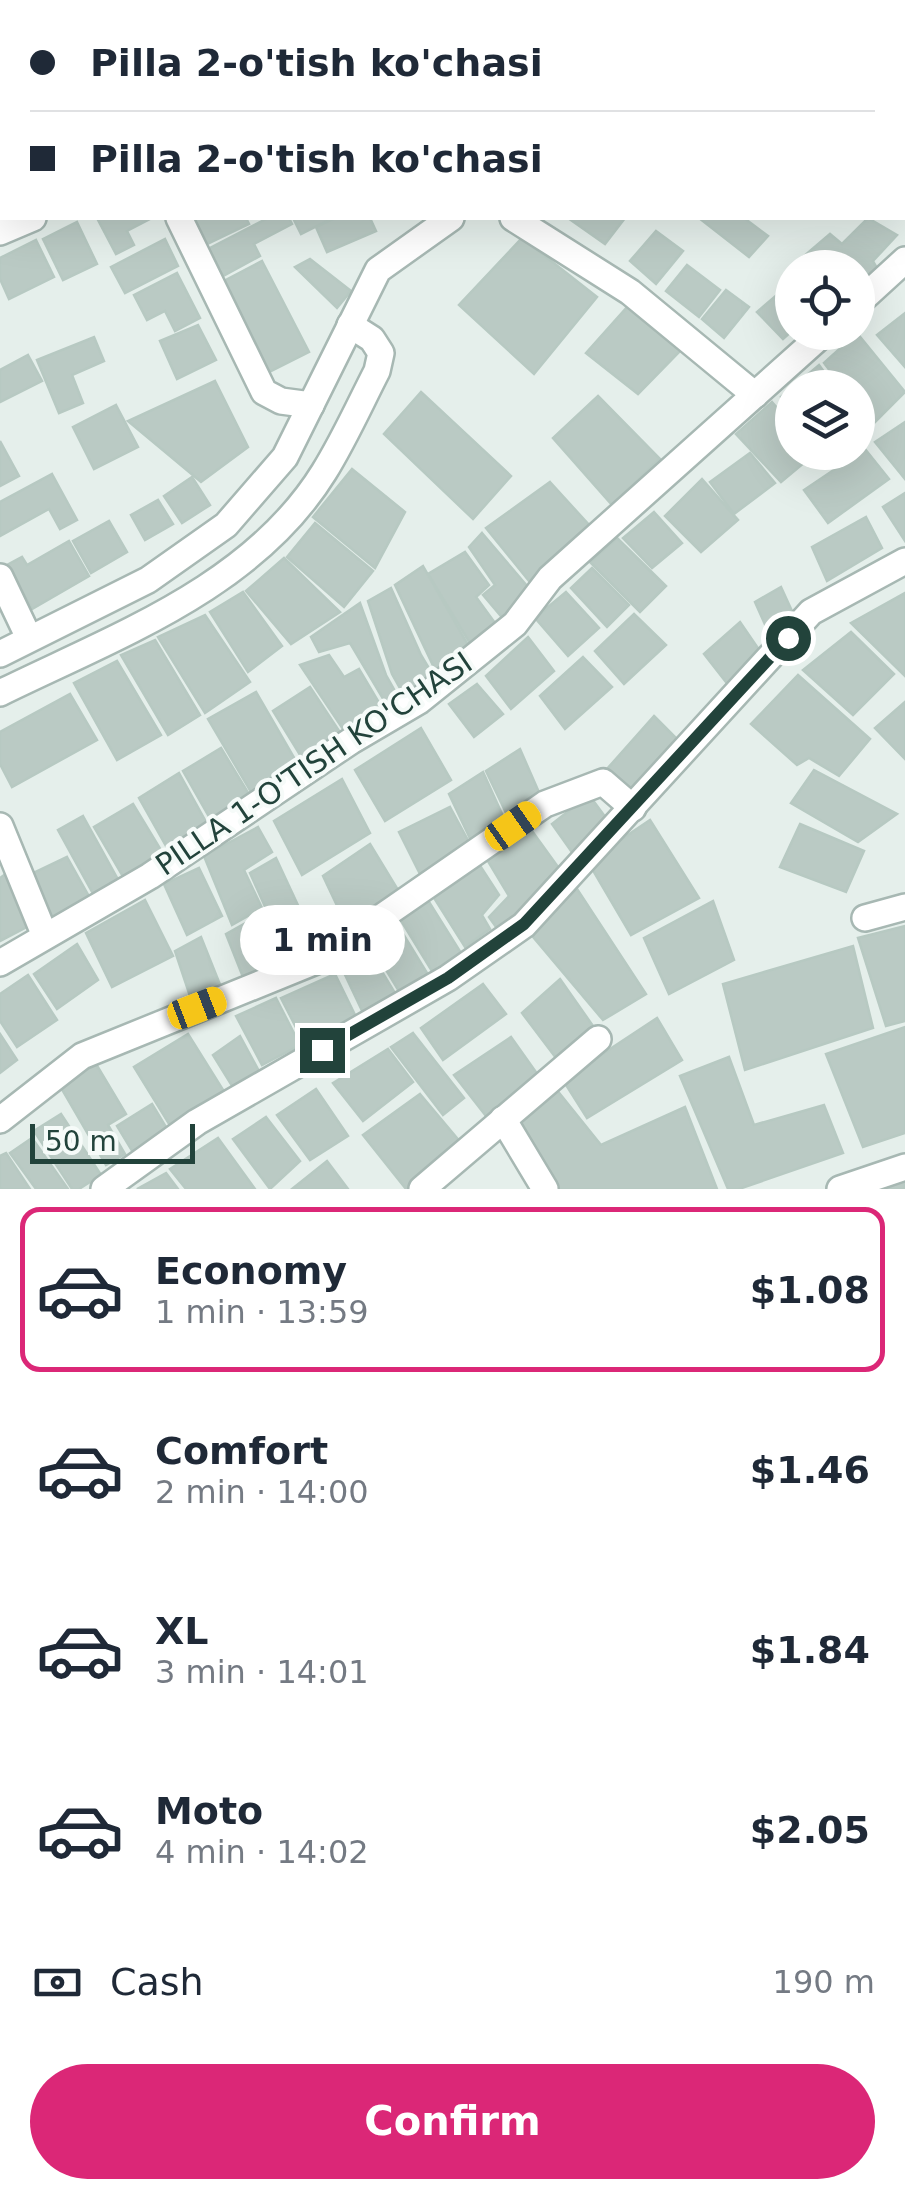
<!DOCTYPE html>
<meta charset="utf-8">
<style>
:root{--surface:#fff;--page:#f6f6f7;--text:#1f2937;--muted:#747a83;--line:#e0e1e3;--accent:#db2777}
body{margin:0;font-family:"DejaVu Sans",sans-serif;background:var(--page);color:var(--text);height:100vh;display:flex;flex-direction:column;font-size:38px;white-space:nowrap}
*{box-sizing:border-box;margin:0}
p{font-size:32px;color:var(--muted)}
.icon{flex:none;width:55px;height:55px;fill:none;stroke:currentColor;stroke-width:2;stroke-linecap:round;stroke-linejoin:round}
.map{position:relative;height:1189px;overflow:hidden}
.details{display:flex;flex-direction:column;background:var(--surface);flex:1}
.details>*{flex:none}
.hud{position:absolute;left:0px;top:0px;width:905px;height:220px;box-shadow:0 10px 40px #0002;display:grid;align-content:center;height:220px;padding:0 30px;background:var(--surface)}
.buttons{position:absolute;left:775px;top:250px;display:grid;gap:20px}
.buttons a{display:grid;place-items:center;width:100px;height:100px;border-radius:50%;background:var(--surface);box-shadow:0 10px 40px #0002;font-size:50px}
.scale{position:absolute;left:30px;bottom:25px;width:165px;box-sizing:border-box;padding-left:10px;border:5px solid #22433b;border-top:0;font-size:28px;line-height:35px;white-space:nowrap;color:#22433b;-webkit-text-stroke:8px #f6fbf9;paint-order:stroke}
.end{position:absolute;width:45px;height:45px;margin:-22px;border:12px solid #22433b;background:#fff;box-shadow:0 0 0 5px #fff}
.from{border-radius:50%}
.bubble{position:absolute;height:70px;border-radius:35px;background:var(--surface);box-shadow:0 10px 40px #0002;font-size:32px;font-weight:700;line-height:70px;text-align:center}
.car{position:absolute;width:30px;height:60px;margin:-30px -15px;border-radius:12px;box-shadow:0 0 8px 2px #0007;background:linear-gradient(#f5c518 24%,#345 0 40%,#f5c518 0 76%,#345 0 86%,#f5c518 0)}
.hud b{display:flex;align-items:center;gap:35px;height:95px;font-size:38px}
.hud b+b{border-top:2px solid var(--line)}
.hud i{width:25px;height:25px;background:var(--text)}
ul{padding:18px 0 0;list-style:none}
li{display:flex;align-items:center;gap:30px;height:165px;margin:0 20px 15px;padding:0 10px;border:5px solid transparent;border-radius:20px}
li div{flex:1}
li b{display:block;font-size:38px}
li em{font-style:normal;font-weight:700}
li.selected{border-color:var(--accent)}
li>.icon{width:90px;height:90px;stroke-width:1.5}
.pay{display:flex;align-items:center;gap:25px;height:110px;padding:0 30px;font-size:38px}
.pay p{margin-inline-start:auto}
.cta{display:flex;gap:20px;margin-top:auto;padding:20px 30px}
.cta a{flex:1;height:115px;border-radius:60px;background:var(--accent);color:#fff;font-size:40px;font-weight:700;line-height:115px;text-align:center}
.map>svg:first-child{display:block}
</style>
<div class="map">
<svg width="905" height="1189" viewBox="0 0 905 1189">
<rect width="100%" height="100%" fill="#e5efeb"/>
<g fill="#bacac4" stroke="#b7c9c2" stroke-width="2.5">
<path d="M 86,0 L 139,0 L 140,1 L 87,2 Z"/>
<path d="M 592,0 L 696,0 L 696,1 L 594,2 Z"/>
<path d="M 823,0 L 885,0 L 887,2 L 824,2 Z"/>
<path d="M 97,218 L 152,218 L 127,231 L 134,245 L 116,254 Z"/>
<path d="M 194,218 L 246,218 L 249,224 L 207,244 Z"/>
<path d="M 268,218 L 289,218 L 292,224 L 254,244 L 260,256 L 223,276 L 208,249 Z"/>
<path d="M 293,218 L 328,218 L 329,220 L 301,234 Z"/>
<path d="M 335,218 L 370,218 L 376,231 L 327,252 L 316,227 Z"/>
<path d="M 568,218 L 625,218 L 605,244 Z"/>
<path d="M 699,218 L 744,218 L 768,236 L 749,257 Z"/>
<path d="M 868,218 L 897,235 L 873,261 L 878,270 L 858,289 L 858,268 L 815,268 L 804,256 L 830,234 L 842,244 Z"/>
<path d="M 77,222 L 97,264 L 63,280 L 43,239 Z"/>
<path d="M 656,231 L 683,251 L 656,284 L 630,261 Z"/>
<path d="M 522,238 L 597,297 L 534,374 L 459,305 Z"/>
<path d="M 165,239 L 178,266 L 125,293 L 111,267 Z"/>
<path d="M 36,240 L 54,277 L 9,299 L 0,279 L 0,258 Z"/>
<path d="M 310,259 L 351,291 L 337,308 L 295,267 Z"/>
<path d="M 262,261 L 309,352 L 267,373 L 220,283 Z"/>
<path d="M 687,265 L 720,290 L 699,317 L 666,291 Z"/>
<path d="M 177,273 L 200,318 L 175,331 L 165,311 L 147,320 L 134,295 Z"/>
<path d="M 792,282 L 792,331 L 783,339 L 757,312 Z"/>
<path d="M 726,290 L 749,307 L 724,338 L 702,319 Z"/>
<path d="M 629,305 L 685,346 L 638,394 L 586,353 Z"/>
<path d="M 905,313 L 905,367 L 877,335 Z"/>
<path d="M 198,325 L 216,360 L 177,379 L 160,341 Z"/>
<path d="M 857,333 L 905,392 L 872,425 L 858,406 L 858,388 L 843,388 L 824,363 Z"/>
<path d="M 94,337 L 104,361 L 72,375 L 83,403 L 59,413 L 37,360 Z"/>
<path d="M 28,355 L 42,381 L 0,402 L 0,370 Z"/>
<path d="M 819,365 L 836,388 L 792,388 L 792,411 L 781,397 Z"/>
<path d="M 215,381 L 248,447 L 201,482 L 128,421 Z"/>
<path d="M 421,392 L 511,476 L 473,519 L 384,434 Z"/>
<path d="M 598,396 L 660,459 L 612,505 L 553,438 Z"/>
<path d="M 772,402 L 792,425 L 792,452 L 817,452 L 781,482 L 736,434 Z"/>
<path d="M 116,405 L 138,447 L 94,469 L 73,427 Z"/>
<path d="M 858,415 L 868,429 L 858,437 Z"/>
<path d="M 905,422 L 905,479 L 875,442 Z"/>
<path d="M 0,441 L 19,476 L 0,486 Z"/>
<path d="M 865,449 L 889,479 L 828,523 L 804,490 Z"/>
<path d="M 750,453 L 775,483 L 734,514 L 710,482 Z"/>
<path d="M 352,469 L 405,512 L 375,568 L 313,517 Z"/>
<path d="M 52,474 L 77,520 L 60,529 L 49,509 L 0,536 L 0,502 Z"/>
<path d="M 192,477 L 210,505 L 182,523 L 164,496 Z"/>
<path d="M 702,479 L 738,520 L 701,552 L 665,516 Z"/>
<path d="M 550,482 L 590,526 L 529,581 L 486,528 Z"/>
<path d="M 905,493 L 905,541 L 883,507 Z"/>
<path d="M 158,500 L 173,524 L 145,540 L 131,515 Z"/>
<path d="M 654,512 L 682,543 L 652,568 L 623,538 Z"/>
<path d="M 866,517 L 882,548 L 827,581 L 812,547 Z"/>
<path d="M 109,521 L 127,552 L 91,573 L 73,541 Z"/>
<path d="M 315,523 L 373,571 L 344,607 L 287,557 Z"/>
<path d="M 482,533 L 533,593 L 506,622 L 483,595 L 495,585 L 469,547 Z"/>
<path d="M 617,538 L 666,586 L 640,612 L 590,562 Z"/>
<path d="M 69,541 L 89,576 L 32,609 L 7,565 L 22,557 L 27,565 Z"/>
<path d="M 465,552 L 489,585 L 476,597 L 498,627 L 474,650 L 428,574 Z"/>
<path d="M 284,558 L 340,612 L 291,644 L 246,591 Z"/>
<path d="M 423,566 L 472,652 L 438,676 L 395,585 Z"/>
<path d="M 592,568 L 629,605 L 607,627 L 571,588 Z"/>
<path d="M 781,587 L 797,622 L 771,638 L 755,602 Z"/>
<path d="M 391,588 L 421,655 L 436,680 L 406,699 L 392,674 L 368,601 Z"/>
<path d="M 243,592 L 282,646 L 248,672 L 210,612 Z"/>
<path d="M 566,592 L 599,628 L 568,656 L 535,618 Z"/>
<path d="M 905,593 L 905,676 L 851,623 Z"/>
<path d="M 360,603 L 386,675 L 400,700 L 388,707 L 350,643 L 319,652 L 311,637 Z"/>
<path d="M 634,614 L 666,645 L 624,684 L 595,651 Z"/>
<path d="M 205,615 L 250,682 L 205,713 L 158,637 Z"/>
<path d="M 740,622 L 762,654 L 729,686 L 704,654 Z"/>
<path d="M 851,632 L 894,674 L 853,715 L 803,670 Z"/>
<path d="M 528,637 L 554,671 L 511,709 L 486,676 Z"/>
<path d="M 155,640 L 200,715 L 168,735 L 121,655 Z"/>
<path d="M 329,655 L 344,677 L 359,669 L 384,711 L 347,735 L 300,665 Z"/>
<path d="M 583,657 L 612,687 L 565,729 L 540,696 Z"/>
<path d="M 117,661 L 161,735 L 117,760 L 74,683 Z"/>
<path d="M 798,675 L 870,739 L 839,776 L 809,758 L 797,765 L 751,724 Z"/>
<path d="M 477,684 L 503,714 L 474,737 L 449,704 Z"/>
<path d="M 310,687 L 343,737 L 305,763 L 273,711 Z"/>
<path d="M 256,692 L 300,768 L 254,797 L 208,719 Z"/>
<path d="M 70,694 L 97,740 L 12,787 L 0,764 L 0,732 Z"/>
<path d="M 905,702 L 905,759 L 875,728 Z"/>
<path d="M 654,716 L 682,744 L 635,795 L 607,769 Z"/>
<path d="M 421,728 L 451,780 L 385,821 L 355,770 Z"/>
<path d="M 221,748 L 250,796 L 212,822 L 183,771 Z"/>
<path d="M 520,749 L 541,797 L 508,817 L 486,771 Z"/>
<path d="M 814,770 L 897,814 L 858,842 L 791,803 Z"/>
<path d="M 483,772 L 507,825 L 474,847 L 449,794 Z"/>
<path d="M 179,773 L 211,831 L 170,853 L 139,798 Z"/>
<path d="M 342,779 L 370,833 L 302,875 L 274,821 Z"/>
<path d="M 589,795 L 612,826 L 576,858 L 552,824 Z"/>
<path d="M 133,804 L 164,855 L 125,880 L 94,827 Z"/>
<path d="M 450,807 L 470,844 L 420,874 L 399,832 Z"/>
<path d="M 83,816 L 121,885 L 96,899 L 58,830 Z"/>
<path d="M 650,820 L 699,898 L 631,935 L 588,862 Z"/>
<path d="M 527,824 L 563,874 L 504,938 L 489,917 L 509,896 L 483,853 Z"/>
<path d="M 800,824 L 864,851 L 846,892 L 780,867 Z"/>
<path d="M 258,827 L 272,852 L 244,870 L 262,908 L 232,925 L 204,856 Z"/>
<path d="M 370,844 L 398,890 L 349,931 L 323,876 Z"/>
<path d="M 67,857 L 91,900 L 53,921 L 31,874 Z"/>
<path d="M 276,858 L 315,942 L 243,977 L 226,934 L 267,911 L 250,873 Z"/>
<path d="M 475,858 L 499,895 L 482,915 L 490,929 L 465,947 L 431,893 Z"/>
<path d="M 199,868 L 222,916 L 187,935 L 164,884 Z"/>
<path d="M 7,873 L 27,927 L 0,941 L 0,878 Z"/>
<path d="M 577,889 L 646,994 L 603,1020 L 529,932 Z"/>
<path d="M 424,894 L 461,953 L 435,976 L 397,914 Z"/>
<path d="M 145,900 L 173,956 L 112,987 L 86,933 Z"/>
<path d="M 713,901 L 734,960 L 669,994 L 644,938 Z"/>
<path d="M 394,919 L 430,978 L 403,998 L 368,940 Z"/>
<path d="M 905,926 L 905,1021 L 886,1026 L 858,938 Z"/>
<path d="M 201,937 L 221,987 L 191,999 L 175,951 Z"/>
<path d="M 364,942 L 398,998 L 365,1017 L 338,960 Z"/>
<path d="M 77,944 L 98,980 L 57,1009 L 34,974 Z"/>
<path d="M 853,946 L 873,1028 L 745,1070 L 723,984 Z"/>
<path d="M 335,974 L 358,1021 L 308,1051 L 281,998 Z"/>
<path d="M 28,975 L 57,1020 L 17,1047 L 0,1021 L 0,994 Z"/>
<path d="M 560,979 L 593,1026 L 556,1058 L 522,1013 Z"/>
<path d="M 483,984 L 506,1014 L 443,1060 L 421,1028 Z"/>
<path d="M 276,998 L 300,1045 L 262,1065 L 236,1016 Z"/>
<path d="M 657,1018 L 682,1060 L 587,1118 L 563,1080 Z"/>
<path d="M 905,1027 L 905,1133 L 863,1147 L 826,1054 Z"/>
<path d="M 413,1033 L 464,1098 L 443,1115 L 391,1047 Z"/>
<path d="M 0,1034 L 17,1060 L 0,1073 Z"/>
<path d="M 188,1034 L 225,1093 L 171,1127 L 134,1067 Z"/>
<path d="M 240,1036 L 260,1073 L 234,1089 L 213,1055 Z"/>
<path d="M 511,1037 L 538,1075 L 486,1116 L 454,1075 Z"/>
<path d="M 388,1049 L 413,1082 L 363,1121 L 333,1083 Z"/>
<path d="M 729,1057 L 754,1125 L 824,1105 L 843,1153 L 739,1189 L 728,1189 L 680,1076 Z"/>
<path d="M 96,1064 L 126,1114 L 108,1125 L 125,1154 L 106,1165 L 60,1086 Z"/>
<path d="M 316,1089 L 348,1136 L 310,1160 L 277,1115 Z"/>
<path d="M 556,1089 L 601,1145 L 685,1107 L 717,1189 L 558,1189 L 517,1115 Z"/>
<path d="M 420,1094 L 462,1144 L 406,1189 L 363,1135 Z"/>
<path d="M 152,1104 L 169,1132 L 134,1154 L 117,1126 Z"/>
<path d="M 61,1114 L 101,1175 L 79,1189 L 72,1189 L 34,1131 Z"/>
<path d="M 266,1117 L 300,1161 L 270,1189 L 233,1139 Z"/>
<path d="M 32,1138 L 68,1189 L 36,1189 L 10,1153 Z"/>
<path d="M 218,1138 L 255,1189 L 186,1189 L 170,1169 Z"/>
<path d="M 6,1153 L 30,1189 L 0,1189 L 0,1156 Z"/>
<path d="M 327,1161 L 348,1189 L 292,1189 Z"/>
<path d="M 166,1173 L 178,1189 L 137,1189 Z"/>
<path d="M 905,1178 L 905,1189 L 888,1189 L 886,1184 Z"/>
</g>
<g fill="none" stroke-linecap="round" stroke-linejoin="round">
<g stroke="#a7b8b3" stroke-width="30">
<g id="minor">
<path d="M 336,0 L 337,2"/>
<path d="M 388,0 L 389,2"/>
<path d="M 572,0 L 573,2"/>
<path d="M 729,0 L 730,2"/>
<path d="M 534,2 L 539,0"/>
<path d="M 902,43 L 905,41"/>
<path d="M 179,218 L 264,392 L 281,401 L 311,405"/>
<path d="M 513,218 L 630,292 L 755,395"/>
<path d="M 0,232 L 33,218"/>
<path d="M 858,303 L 905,260"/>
<path d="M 0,577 L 29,638"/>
<path d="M 0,654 L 148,580 L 226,525 L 285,457 L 378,270 L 451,218"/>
<path d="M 0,693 C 116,636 253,587 324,472 C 344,440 360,404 377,371 L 381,353 L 372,339 L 350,325"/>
<path d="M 0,826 L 45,936"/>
<path d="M 865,918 L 905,907"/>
<path d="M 0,963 L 150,876 L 351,741 L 419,701 L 515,624 L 550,578 L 825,332"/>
<path d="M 503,1119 L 545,1189"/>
<path d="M 0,1120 L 82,1056 L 321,959 L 545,804 L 603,782 L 633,808"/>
<path d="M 104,1189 L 197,1122 L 448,978 L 524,925 L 811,612 L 905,561"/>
<path d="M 422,1189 L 598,1039"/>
<path d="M 840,1189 L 905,1167"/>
</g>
</g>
<use href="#minor" stroke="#fff" stroke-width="25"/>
</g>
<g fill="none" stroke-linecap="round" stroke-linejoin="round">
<path stroke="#22433b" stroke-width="12" d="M 322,1050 L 448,978 L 524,924 L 788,638"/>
</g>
<g text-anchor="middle" stroke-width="8" stroke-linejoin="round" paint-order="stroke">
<g font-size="30" fill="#22433b" stroke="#f6fbf9">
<text transform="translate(314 764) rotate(-34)" y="10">PILLA 1-O'TISH KO'CHASI</text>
</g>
</g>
</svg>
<div class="buttons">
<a><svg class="icon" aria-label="locate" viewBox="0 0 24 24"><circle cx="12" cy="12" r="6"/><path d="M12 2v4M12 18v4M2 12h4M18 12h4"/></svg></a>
<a><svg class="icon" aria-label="layers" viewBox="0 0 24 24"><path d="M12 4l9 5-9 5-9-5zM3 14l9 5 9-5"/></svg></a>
</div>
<div class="scale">50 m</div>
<i class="end from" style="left:788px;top:638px"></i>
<i class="end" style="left:322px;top:1050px"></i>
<div class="bubble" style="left:240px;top:905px;width:165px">1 min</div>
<i class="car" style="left:513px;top:826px;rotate:55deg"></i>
<i class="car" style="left:197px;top:1008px;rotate:69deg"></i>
<div class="hud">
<b><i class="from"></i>Pilla 2-o'tish ko'chasi</b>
<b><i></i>Pilla 2-o'tish ko'chasi</b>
</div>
</div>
<section class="details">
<ul>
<li class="selected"><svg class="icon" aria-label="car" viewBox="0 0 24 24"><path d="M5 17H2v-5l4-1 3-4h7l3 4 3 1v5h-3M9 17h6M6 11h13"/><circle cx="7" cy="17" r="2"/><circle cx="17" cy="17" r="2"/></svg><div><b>Economy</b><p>1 min · 13:59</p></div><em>$1.08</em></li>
<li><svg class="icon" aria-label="car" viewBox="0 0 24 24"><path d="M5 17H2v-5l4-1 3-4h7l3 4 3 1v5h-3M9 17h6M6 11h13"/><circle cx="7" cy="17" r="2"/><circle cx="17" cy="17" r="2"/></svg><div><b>Comfort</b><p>2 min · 14:00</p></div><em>$1.46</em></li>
<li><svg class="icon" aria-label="car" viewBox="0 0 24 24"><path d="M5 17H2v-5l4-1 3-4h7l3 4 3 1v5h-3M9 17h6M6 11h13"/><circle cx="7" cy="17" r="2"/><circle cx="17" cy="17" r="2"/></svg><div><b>XL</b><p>3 min · 14:01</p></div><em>$1.84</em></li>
<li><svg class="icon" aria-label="car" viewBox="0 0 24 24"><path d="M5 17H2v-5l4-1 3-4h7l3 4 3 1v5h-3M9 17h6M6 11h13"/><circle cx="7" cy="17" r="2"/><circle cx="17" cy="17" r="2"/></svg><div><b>Moto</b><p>4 min · 14:02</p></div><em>$2.05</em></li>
</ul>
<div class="pay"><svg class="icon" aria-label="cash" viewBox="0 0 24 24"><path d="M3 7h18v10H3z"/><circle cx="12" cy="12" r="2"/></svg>Cash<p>190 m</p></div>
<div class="cta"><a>Confirm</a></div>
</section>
